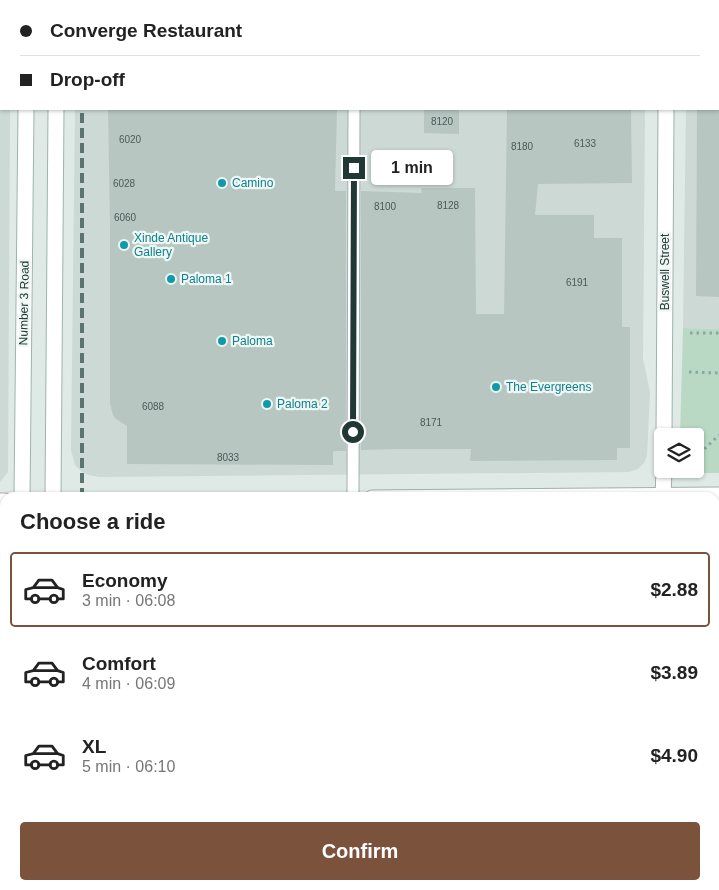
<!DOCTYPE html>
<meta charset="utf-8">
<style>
:root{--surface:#fff;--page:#f6f6f6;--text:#222;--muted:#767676;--line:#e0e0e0;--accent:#7b533d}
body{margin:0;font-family:Arial,sans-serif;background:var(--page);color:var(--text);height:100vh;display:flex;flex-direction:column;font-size:19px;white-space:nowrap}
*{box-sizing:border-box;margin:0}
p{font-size:16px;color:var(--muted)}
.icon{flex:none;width:28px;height:28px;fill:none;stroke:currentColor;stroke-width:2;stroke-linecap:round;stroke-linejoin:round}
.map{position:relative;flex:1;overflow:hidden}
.panel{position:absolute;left:0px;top:492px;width:720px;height:398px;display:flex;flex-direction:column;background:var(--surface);border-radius:15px 15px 0 0;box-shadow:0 1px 4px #0004}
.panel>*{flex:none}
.top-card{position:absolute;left:0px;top:0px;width:720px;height:110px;box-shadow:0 1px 4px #0004;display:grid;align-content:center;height:110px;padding:0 20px;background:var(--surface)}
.buttons{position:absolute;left:654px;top:428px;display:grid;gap:10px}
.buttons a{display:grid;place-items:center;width:50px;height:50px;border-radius:5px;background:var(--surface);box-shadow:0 1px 4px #0004;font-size:25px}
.end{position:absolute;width:22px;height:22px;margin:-11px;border:6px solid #213834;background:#fff;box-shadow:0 0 0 2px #fff}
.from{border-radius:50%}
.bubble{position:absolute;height:35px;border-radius:5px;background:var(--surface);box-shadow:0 1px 4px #0004;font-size:16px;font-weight:700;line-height:35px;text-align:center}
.top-card b{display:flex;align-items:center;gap:18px;height:48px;font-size:19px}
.top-card b+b{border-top:1px solid var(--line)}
.top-card i{width:12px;height:12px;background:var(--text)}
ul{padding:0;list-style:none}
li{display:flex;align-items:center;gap:15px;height:75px;margin:0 10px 8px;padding:0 10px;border:2px solid transparent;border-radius:5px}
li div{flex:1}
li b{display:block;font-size:19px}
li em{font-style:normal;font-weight:700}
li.selected{border-color:var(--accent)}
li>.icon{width:45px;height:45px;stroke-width:1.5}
h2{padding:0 20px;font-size:22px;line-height:60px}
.cta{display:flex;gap:10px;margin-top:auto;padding:10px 20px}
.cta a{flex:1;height:58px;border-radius:5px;background:var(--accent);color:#fff;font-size:20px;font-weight:700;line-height:58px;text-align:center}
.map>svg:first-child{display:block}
</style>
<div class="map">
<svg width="719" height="890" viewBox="0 0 719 890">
<rect width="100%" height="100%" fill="#dfe9e6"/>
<g fill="#cdd9d5">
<path d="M 87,0 L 719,0 L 719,12 L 719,1 L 90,1 Z"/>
<path d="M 0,68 L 1,69 L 1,109 L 10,109 L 8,472 L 0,482 Z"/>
<path d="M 719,70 L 719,329 L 683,328 L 686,109 L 719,109 Z"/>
<path d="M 75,109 L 645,109 L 643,359 L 650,392 L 647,456 L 644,463 L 638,469 L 629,472 L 99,477 L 89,475 L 82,472 L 75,465 L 71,450 Z"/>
<rect x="715" y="515" width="4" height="131"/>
<path d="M 0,523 L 5,528 L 5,885 L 6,885 L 6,890 L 0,890 Z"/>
<rect x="531" y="885" width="112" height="5"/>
</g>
<path fill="#b9d9c5" d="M 683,328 L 719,329 L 719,473 L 703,473 L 691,469 L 695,469 L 695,436 L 680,436 Z"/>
<g fill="#b8c6c2">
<path d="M 108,109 L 337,109 L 335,191 L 346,191 L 346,451 L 333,451 L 333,465 L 127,464 L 127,426 L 116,419 L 113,415 L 110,404 L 110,224 Z"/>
<path d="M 424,109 L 459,109 L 459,134 L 424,133 Z"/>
<path d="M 507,109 L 631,109 L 632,183 L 538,184 L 535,215 L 594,215 L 594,238 L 622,238 L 622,327 L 630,327 L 630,448 L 617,448 L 617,460 L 470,461 L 471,449 L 398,449 L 361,450 L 361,191 L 422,193 L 421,188 L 475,188 L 476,314 L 504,314 Z"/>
<path d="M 697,109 L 719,109 L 719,297 L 696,296 Z"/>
</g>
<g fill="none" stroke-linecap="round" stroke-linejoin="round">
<g stroke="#a2b0ad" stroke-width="13">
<g id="service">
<path d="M 607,0 L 607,1"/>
<path d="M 522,1 L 522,0"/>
<path d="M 353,498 L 354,109"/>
<path d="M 0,690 L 5,691"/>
<path d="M 0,876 L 5,876"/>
<path d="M 516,885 L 519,890"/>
<path d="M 88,890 L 97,885"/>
</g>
</g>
<g stroke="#a2b0ad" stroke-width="17">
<g id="minor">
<path d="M 664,436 L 666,109"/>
<path d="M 372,498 L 719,495"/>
<path d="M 663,498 L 664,469"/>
<path d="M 0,501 L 5,501"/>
<path d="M 662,890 L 662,885"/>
</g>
</g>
<g stroke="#9fb4ae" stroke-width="17">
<g id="secondary">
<path d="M 28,1 L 28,0"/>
<path d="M 58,1 L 58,0"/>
<path d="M 0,14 L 1,14"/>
<path d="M 0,46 L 1,46"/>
<path d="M 22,498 L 26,109"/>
<path d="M 53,498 L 56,109"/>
<path d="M 53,885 L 53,890"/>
<path d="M 26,890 L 26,885"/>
</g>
</g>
<g stroke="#82aaa2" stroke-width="3" stroke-dasharray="2.5 4" stroke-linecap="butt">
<path d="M 632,0 L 632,1"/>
<path d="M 690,333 L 719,333"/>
<path d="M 689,372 L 719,373"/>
<path d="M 695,458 L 719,435"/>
<path d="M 0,785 L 4,785"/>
</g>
<use href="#service" stroke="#fff" stroke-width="11"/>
<use href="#minor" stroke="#fff" stroke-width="15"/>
<use href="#secondary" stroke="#fff" stroke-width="15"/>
<g stroke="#5c7370" stroke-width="4" stroke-dasharray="10 5" stroke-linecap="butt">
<path d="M 82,1 L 82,0"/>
<path d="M 82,498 L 82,109"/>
<path d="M 80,890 L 80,885"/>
</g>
</g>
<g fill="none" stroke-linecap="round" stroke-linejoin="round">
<path stroke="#213834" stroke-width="6" d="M 353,432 L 354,168"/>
</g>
<g fill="#0f9aa8" stroke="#eff6f3" stroke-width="2">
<circle cx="222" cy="183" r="5"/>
<circle cx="124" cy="245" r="5"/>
<circle cx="171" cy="279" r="5"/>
<circle cx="222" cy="341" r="5"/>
<circle cx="496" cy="387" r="5"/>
<circle cx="267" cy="404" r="5"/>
</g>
<g text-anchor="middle" stroke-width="4.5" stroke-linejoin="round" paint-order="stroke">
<g font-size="10" fill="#475c58">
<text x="442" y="125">8120</text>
<text x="130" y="143">6020</text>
<text x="585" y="147">6133</text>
<text x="522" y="150">8180</text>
<text x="124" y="187">6028</text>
<text x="448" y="209">8128</text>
<text x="385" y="210">8100</text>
<text x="125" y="221">6060</text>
<text x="577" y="286">6191</text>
<text x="153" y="410">6088</text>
<text x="431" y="426">8171</text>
<text x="228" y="461">8033</text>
</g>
<g font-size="12" fill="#0d838f" stroke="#eff6f3" text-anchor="start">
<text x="232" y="187">Camino</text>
<text x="134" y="242">Xinde Antique<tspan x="134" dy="14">Gallery</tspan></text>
<text x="181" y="283">Paloma 1</text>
<text x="232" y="345">Paloma</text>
<text x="506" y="391">The Evergreens</text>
<text x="277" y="408">Paloma 2</text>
</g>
<g font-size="12" fill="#213834" stroke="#eff6f3">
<text transform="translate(665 272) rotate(-90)" y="4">Buswell Street</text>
<text transform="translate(24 303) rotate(-89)" y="4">Number 3 Road</text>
</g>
</g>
</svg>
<div class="buttons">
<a><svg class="icon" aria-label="layers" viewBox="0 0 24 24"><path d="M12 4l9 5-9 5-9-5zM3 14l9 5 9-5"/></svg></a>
</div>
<i class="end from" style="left:353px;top:432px"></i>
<i class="end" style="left:354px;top:168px"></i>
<div class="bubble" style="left:371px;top:150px;width:82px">1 min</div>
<div class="top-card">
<b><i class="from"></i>Converge Restaurant</b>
<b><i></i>Drop-off</b>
</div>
<section class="panel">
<h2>Choose a ride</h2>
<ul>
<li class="selected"><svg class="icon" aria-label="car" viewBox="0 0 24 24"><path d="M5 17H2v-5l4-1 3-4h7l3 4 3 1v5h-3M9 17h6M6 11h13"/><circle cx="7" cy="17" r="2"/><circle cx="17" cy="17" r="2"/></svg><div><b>Economy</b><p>3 min · 06:08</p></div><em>$2.88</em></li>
<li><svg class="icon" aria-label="car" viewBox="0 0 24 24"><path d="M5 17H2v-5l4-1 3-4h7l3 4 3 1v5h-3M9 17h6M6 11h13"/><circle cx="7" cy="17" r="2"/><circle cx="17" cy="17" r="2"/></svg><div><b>Comfort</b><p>4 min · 06:09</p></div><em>$3.89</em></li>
<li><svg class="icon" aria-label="car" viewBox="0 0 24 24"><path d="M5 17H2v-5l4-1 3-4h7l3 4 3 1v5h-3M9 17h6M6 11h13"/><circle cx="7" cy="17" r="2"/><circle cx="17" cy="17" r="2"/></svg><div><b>XL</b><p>5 min · 06:10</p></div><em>$4.90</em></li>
</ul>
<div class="cta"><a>Confirm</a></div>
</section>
</div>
